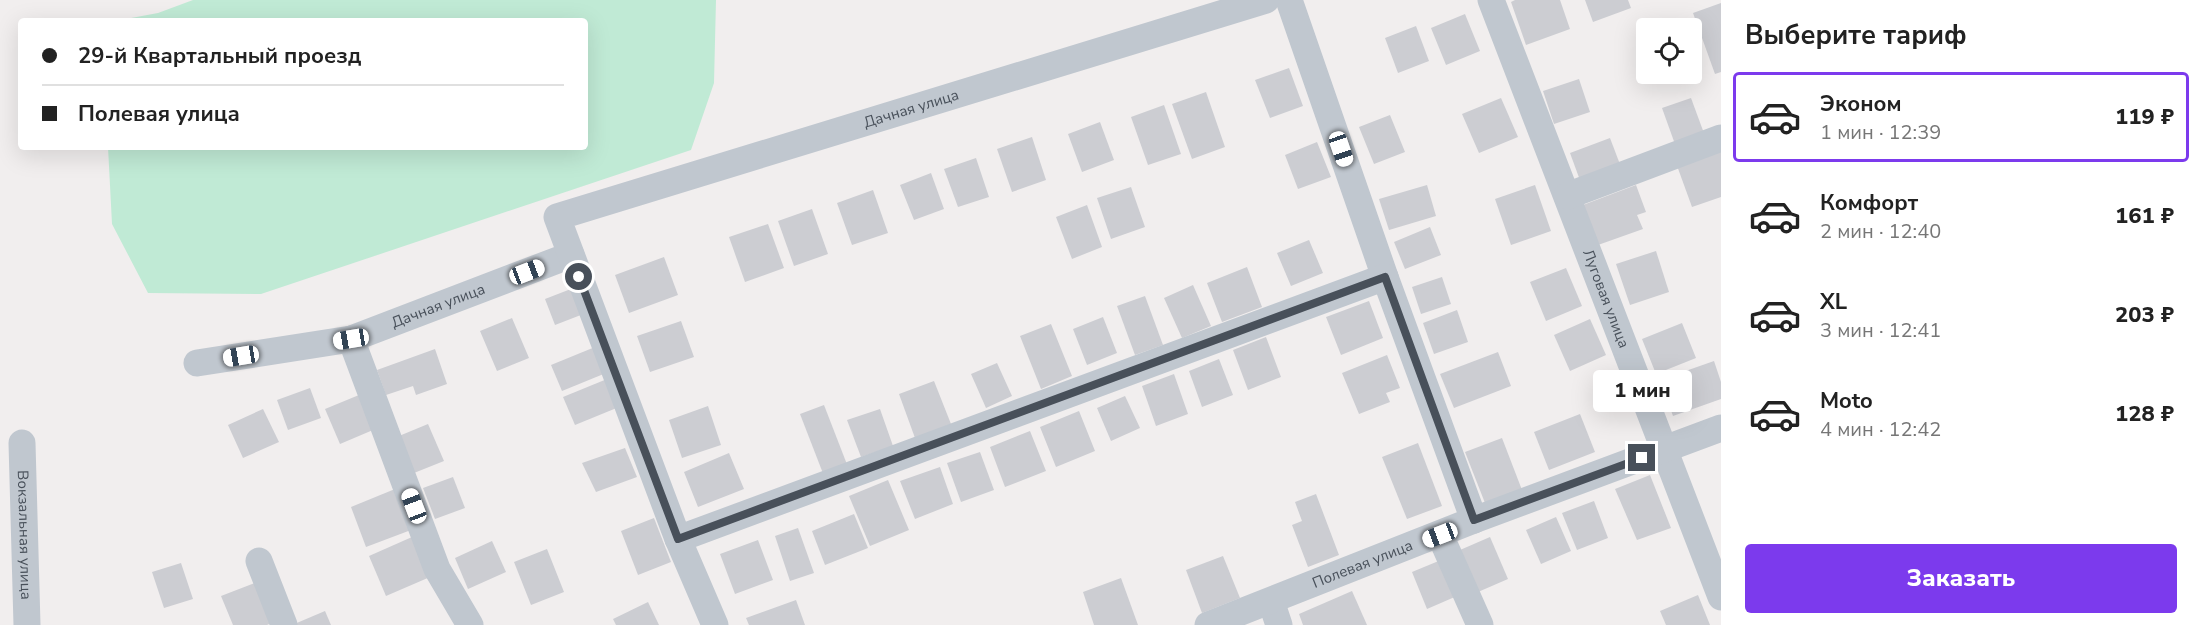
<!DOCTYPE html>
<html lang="ru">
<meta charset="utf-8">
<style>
:root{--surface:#fff;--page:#f6f6f6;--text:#222;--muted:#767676;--line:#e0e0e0;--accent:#7c3aed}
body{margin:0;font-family:"Nunito Sans",sans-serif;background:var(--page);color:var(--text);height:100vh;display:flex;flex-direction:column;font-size:22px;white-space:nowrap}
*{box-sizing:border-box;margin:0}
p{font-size:20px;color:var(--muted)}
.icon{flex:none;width:33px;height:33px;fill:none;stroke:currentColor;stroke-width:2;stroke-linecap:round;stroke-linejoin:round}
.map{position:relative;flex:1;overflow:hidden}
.sheet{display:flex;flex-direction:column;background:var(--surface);width:480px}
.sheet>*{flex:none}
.hud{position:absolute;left:18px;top:18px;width:570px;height:132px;border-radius:6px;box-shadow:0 6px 24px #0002;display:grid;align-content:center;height:132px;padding:0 24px;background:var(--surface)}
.tools{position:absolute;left:1636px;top:18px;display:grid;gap:12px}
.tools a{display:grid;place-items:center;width:66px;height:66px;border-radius:6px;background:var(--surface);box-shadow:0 6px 24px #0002;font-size:30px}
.end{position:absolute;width:27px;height:27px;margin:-14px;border:8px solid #48505a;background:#fff;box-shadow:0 0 0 3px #fff}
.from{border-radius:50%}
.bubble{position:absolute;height:42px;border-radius:6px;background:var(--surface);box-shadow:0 6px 24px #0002;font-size:20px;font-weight:800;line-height:42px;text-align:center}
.car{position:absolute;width:18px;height:36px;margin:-18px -9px;border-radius:8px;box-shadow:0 0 4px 2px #0007;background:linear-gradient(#fff 24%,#345 0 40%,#fff 0 76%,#345 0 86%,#fff 0)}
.hud b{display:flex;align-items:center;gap:21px;height:57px;font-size:22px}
.hud b+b{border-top:2px solid var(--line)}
.hud i{width:15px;height:15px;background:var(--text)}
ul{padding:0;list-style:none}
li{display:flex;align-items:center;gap:18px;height:90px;margin:0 12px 9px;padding:0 12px;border:3px solid transparent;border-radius:6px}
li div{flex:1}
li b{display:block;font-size:22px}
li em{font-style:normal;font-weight:800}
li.current{border-color:var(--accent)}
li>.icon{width:54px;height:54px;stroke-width:1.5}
h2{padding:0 24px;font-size:27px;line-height:72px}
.cta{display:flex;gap:12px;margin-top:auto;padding:12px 24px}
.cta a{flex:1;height:69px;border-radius:6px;background:var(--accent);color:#fff;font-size:24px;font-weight:800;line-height:69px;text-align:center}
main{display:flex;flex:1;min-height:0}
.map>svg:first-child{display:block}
</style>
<main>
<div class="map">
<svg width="1721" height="625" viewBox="0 0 1721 625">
<rect width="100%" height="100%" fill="#f1eeee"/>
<path fill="#c0ead5" d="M 193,0 L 716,0 L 714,83 L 691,150 L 261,294 L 148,293 L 112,224 L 108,147 L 585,147 L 585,21 L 115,21 L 158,13 Z"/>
<g fill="#cccdd2">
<path d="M 1515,0 L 1560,0 L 1570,29 L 1526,45 L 1511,2 Z"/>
<path d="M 1585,0 L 1628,0 L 1631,8 L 1593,22 Z"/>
<path d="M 1721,3 L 1721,72 L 1715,74 L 1693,13 Z"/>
<path d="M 1465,14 L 1480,51 L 1446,65 L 1431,28 Z"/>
<path d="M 1416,26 L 1429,61 L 1398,73 L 1385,38 Z"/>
<path d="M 1289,68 L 1303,106 L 1270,118 L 1255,80 Z"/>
<path d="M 1579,79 L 1590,112 L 1554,124 L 1543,91 Z"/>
<path d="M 1206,92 L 1225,147 L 1192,159 L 1172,104 Z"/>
<path d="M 1501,98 L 1518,137 L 1479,153 L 1462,114 Z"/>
<path d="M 1691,98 L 1705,136 L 1676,147 L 1662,108 Z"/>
<path d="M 1164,105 L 1181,154 L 1148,165 L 1131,117 Z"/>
<path d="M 1390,115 L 1405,152 L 1374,164 L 1359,127 Z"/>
<path d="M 1100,122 L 1114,160 L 1082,172 L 1068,134 Z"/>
<path d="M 1032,137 L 1046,180 L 1012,192 L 997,149 Z"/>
<path d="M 1610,138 L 1621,167 L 1581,183 L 1570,153 Z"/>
<path d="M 1317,142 L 1331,177 L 1298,189 L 1285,155 Z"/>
<path d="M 1721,146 L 1721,197 L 1692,207 L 1676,163 Z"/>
<path d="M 976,158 L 989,197 L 958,207 L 944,169 Z"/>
<path d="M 931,173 L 944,209 L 914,220 L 900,185 Z"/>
<path d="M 1427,185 L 1436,216 L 1389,230 L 1379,199 Z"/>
<path d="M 1535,185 L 1551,231 L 1511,245 L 1495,199 Z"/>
<path d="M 1636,185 L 1646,212 L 1637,215 L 1643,229 L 1598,245 L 1583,205 Z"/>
<path d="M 1131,187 L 1145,227 L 1111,239 L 1097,198 Z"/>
<path d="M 873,190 L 888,233 L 852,245 L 837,203 Z"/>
<path d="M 1087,205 L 1102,247 L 1072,259 L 1056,217 Z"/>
<path d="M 812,209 L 828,254 L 794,266 L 778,221 Z"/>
<path d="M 768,224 L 784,268 L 745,282 L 729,237 Z"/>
<path d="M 1430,227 L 1441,255 L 1405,269 L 1394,242 Z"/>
<path d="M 1309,240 L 1323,273 L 1291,286 L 1277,253 Z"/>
<path d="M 1656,251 L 1669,292 L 1630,305 L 1616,264 Z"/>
<path d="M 664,257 L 678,295 L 629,313 L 615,275 Z"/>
<path d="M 1247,267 L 1262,307 L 1222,322 L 1207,283 Z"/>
<path d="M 1566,268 L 1582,306 L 1546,321 L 1530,282 Z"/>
<path d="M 1442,277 L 1451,304 L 1421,314 L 1412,287 Z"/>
<path d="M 1193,285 L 1211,326 L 1182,338 L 1164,298 Z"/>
<path d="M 576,287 L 586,313 L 555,325 L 545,299 Z"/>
<path d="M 1145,296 L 1163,345 L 1135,355 L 1117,306 Z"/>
<path d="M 1369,301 L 1383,338 L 1341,355 L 1326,317 Z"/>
<path d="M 1457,310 L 1468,342 L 1434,354 L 1423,323 Z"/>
<path d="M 1103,317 L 1117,353 L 1087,365 L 1073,329 Z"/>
<path d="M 512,318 L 529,358 L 497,371 L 480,331 Z"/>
<path d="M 1590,319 L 1606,355 L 1570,371 L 1554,335 Z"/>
<path d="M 681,321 L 694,357 L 650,372 L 637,336 Z"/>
<path d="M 1682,323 L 1696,358 L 1656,374 L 1642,339 Z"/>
<path d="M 1051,324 L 1072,376 L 1041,389 L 1020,336 Z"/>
<path d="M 1266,337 L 1281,377 L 1248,390 L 1233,350 Z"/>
<path d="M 595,347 L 606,373 L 562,391 L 551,365 Z"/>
<path d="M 435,349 L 447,384 L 416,395 L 413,386 L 386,395 L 377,370 Z"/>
<path d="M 1498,352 L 1511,386 L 1454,408 L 1440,374 Z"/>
<path d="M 1387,355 L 1400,388 L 1386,393 L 1390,402 L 1359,414 L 1342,373 Z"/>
<path d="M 1219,359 L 1233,395 L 1202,407 L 1189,371 Z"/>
<path d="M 1714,361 L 1721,382 L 1721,399 L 1673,416 L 1660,380 Z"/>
<path d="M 997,363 L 1012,396 L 986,408 L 971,374 Z"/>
<path d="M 1174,374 L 1188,414 L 1156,426 L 1142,386 Z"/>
<path d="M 607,379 L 619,407 L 575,425 L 563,397 Z"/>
<path d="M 934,381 L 951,424 L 915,438 L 899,394 Z"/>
<path d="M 310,388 L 321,418 L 288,430 L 277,400 Z"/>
<path d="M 359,395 L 373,430 L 340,444 L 325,409 Z"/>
<path d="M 1125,396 L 1140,428 L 1111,441 L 1097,408 Z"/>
<path d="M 824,405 L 848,467 L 824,476 L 800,414 Z"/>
<path d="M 708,406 L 721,445 L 682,458 L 669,420 Z"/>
<path d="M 263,409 L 279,442 L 243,458 L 228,425 Z"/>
<path d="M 880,409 L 893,446 L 861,457 L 847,420 Z"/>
<path d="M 1079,411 L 1095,451 L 1056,467 L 1040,427 Z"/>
<path d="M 1580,414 L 1595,452 L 1549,470 L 1534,432 Z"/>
<path d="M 428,424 L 444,461 L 414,473 L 399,436 Z"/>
<path d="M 1030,431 L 1046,471 L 1005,487 L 990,447 Z"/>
<path d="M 1502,438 L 1522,490 L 1485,503 L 1465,452 Z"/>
<path d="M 1418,443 L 1442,506 L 1407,519 L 1382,457 Z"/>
<path d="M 625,448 L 637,477 L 596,492 L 582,463 Z"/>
<path d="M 980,452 L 994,490 L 961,502 L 947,463 Z"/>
<path d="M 729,453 L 744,489 L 698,507 L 684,472 Z"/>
<path d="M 940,467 L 953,504 L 915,519 L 900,481 Z"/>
<path d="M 1650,475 L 1671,528 L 1637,540 L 1615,489 Z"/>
<path d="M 453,477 L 465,508 L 435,519 L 423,488 Z"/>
<path d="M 888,480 L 909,530 L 870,546 L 849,496 Z"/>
<path d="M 395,489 L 411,530 L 366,547 L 351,507 Z"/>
<path d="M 1316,494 L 1339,555 L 1308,567 L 1292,525 L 1302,521 L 1295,502 Z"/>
<path d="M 1594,501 L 1608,538 L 1577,550 L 1562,513 Z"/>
<path d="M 854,514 L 868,548 L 825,565 L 812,531 Z"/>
<path d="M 1556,517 L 1571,551 L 1541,564 L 1526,530 Z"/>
<path d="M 654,518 L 671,562 L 638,575 L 621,531 Z"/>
<path d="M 798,528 L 814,573 L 790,581 L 775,536 Z"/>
<path d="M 412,537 L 430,577 L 386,596 L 369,556 Z"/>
<path d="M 1490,537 L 1508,579 L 1478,592 L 1460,550 Z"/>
<path d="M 758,540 L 773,580 L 735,594 L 720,554 Z"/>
<path d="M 492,541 L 506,572 L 468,589 L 455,558 Z"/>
<path d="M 547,549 L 564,592 L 531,605 L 514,562 Z"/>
<path d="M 1223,556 L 1240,598 L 1202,613 L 1186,570 Z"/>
<path d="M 1441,560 L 1457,596 L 1427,609 L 1412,572 Z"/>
<path d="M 181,563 L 193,599 L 164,608 L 152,572 Z"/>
<path d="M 1121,578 L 1138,625 L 1094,625 L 1083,592 Z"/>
<path d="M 257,582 L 274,622 L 267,625 L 233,625 L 221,596 Z"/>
<path d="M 1352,591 L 1367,625 L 1303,625 L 1299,614 Z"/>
<path d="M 1698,595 L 1710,625 L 1666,625 L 1660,611 Z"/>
<path d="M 796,600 L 805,625 L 749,625 L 746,618 Z"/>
<path d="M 648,602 L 659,625 L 616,625 L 613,619 Z"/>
<path d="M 325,611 L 331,625 L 292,625 Z"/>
</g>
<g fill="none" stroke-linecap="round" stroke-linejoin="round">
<g stroke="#c0c7cf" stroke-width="27">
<path d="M 1289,0 L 1385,277 L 1474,520"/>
<path id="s1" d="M 1491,0 L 1721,597"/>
<path d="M 1567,196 L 1721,138"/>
<path d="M 351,339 L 437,569 L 470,625"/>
<path id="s2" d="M 197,363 L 351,339 L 571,255"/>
<path id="s3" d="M 22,443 L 27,625"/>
<path d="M 1440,535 L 1480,625"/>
<path d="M 678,539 L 1385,277"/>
<path d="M 259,561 L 284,625"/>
<path d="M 1271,601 L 1279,625"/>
<path id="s4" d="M 715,625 L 678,539 L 557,217 L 1266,0"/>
<path id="s5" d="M 1208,625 L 1474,520 L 1721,428"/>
</g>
</g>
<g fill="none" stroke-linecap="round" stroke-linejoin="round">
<path stroke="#48505a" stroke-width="8" d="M 579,277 L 678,539 L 1385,277 L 1474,520 L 1642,458"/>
</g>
<g text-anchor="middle" stroke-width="5" stroke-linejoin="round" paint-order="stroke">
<g font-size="15" fill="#48505a" stroke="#fff">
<text dy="5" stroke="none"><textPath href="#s4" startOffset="808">Дачная улица</textPath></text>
<text dy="5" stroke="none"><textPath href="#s1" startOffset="320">Луговая улица</textPath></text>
<text dy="5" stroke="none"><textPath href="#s2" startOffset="249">Дачная улица</textPath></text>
<text dy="5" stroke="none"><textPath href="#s3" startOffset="92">Вокзальная улица</textPath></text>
<text dy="5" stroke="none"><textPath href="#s5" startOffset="166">Полевая улица</textPath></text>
</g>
</g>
</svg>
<div class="tools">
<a><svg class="icon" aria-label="locate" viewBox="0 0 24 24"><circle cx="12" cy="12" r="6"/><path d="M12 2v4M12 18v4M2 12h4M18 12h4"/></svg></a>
</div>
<i class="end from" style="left:579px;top:277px"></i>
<i class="end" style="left:1642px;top:458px"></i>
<div class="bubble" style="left:1593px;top:370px;width:99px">1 мин</div>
<i class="car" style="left:1341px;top:149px;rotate:161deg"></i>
<i class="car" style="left:527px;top:272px;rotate:69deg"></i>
<i class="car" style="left:351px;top:339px;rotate:261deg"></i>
<i class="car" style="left:241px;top:356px;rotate:261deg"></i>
<i class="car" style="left:414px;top:506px;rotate:339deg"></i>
<i class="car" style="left:1440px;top:535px;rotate:249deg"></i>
<div class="hud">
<b><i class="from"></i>29-й Квартальный проезд</b>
<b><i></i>Полевая улица</b>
</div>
</div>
<section class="sheet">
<h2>Выберите тариф</h2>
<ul>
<li class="current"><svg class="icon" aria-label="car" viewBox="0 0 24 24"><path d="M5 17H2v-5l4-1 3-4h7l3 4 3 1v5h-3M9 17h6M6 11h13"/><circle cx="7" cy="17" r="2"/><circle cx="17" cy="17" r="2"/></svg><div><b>Эконом</b><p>1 мин · 12:39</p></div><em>119 ₽</em></li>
<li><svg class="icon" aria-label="car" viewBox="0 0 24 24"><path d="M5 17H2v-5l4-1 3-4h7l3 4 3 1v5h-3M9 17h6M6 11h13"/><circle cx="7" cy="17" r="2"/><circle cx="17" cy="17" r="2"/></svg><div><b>Комфорт</b><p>2 мин · 12:40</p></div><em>161 ₽</em></li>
<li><svg class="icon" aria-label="car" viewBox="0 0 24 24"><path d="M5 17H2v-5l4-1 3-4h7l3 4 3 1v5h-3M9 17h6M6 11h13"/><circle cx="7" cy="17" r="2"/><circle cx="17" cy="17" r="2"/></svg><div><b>XL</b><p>3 мин · 12:41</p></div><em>203 ₽</em></li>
<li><svg class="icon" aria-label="car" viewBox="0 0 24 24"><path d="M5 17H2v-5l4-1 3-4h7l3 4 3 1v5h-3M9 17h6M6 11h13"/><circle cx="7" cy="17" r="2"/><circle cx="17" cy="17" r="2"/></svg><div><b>Moto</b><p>4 мин · 12:42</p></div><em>128 ₽</em></li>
</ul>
<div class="cta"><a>Заказать</a></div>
</section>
</main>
